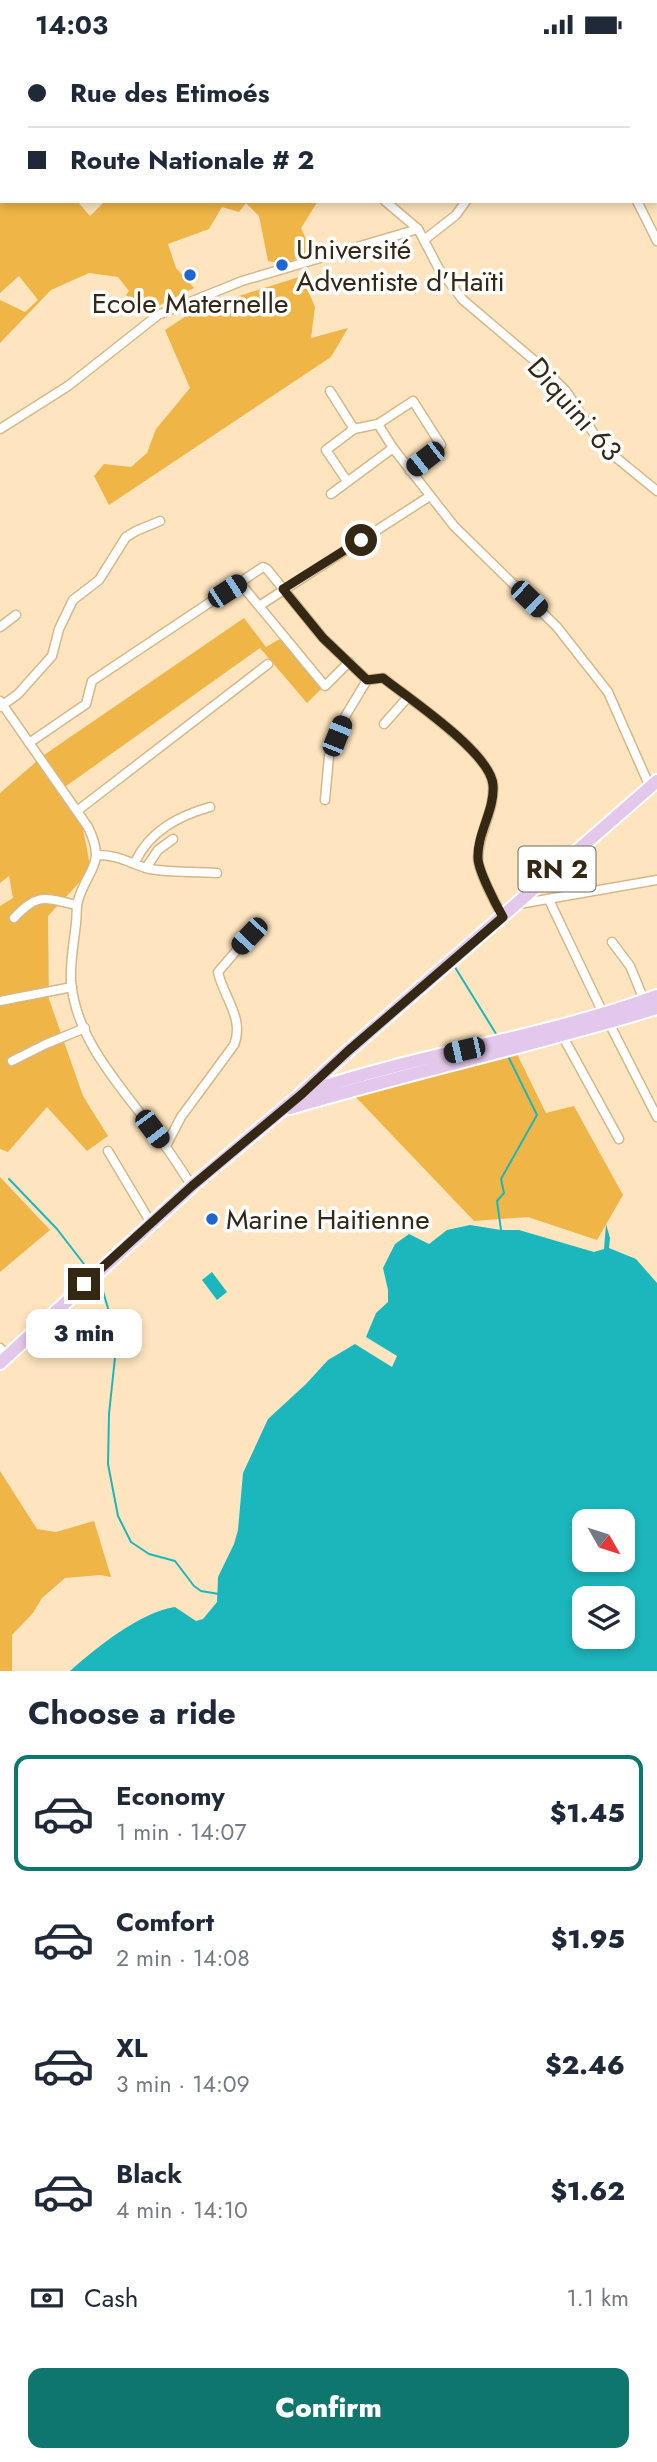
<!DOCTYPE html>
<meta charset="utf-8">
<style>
:root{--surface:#fff;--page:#f6f6f7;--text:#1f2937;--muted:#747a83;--line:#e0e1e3;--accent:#0f766e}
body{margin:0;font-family:Jost,sans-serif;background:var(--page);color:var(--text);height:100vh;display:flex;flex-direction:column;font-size:26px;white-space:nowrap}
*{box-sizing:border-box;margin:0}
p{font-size:23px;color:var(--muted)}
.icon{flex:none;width:38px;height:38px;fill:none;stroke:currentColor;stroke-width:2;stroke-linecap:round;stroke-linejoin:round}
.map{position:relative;height:1622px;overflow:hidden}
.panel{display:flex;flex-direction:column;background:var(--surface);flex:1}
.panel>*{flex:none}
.guide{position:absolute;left:0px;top:0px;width:658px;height:154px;box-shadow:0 4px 10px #0003;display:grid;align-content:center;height:154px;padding:0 28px;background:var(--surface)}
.needle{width:46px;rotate:129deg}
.buttons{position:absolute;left:572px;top:1460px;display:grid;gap:14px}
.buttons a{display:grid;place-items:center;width:63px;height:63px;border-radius:14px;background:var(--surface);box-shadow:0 4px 10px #0003;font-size:35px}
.end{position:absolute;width:32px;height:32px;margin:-16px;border:9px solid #342815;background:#fff;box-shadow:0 0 0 4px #fff}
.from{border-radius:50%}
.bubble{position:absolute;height:49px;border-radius:14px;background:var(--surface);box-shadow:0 4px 10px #0003;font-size:23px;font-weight:800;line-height:49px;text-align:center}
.car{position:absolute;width:21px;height:42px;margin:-21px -10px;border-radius:9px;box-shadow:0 0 5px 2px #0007;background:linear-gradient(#222 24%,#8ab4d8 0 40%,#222 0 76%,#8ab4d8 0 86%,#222 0)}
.guide b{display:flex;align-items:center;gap:24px;height:66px;font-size:26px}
.guide b+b{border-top:2px solid var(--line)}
.guide i{width:18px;height:18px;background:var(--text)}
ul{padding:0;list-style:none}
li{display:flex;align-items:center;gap:21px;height:116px;margin:0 14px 10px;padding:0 14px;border:4px solid transparent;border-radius:14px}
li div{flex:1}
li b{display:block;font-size:26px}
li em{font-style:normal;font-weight:800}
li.on{border-color:var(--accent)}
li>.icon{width:63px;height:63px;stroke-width:1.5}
h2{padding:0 28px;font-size:32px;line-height:84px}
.pay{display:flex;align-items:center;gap:18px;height:77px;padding:0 28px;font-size:26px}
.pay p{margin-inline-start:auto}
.button{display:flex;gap:14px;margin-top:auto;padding:14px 28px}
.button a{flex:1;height:80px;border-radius:14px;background:var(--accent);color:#fff;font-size:28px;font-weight:800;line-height:80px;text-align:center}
.status{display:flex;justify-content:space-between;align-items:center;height:49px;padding:0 35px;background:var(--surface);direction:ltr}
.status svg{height:19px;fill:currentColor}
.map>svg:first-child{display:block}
</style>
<div class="status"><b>14:03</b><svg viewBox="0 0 49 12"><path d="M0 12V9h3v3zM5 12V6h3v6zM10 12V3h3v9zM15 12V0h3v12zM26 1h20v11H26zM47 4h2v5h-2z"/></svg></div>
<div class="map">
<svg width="657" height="1622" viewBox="0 0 657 1622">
<rect width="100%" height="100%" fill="#fee5bf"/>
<g fill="#f0b547">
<path d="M 0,0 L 187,2 L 2,2 L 2,152 L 77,152 L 90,167 L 105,152 L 318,152 L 301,179 L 312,203 L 284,215 L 268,212 L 259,167 L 246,154 L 239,163 L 222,158 L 209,180 L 168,195 L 176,219 L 194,239 L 158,257 L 138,257 L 126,246 L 129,242 L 118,228 L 89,224 L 51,241 L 0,294 L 0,251 L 25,263 L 38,251 L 19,227 L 0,244 Z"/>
<path d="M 302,227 L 315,258 L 311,289 L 348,279 L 331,308 L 109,456 L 94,427 L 104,415 L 131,418 L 147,404 L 156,380 L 190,339 L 165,281 L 195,261 Z"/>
<path d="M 244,569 L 266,598 L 283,588 L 323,638 L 307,654 L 260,599 L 62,740 L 80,765 L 91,821 L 48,867 L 49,950 L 83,1047 L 108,1087 L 87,1102 L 47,1058 L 8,1103 L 0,1100 L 0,857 L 13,849 L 9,827 L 0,834 L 0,744 L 44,706 Z"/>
<path d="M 516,1003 L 546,1064 L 574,1057 L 623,1146 L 597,1191 L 528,1168 L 474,1172 L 351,1043 Z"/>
<path d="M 0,1128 L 50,1181 L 0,1223 Z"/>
<path d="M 0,1422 L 37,1480 L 56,1483 L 94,1472 L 111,1528 L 100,1526 L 65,1529 L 42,1549 L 33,1564 L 12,1586 L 12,1622 L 0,1622 Z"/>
</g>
<g fill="#1cb7bd" fill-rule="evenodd">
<path d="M 606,1175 L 610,1189 L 609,1199 L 636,1210 L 657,1234 L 657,1622 L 70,1622 C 96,1599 140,1563 175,1558 L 196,1572 L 203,1570 L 217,1553 L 218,1528 L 234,1495 L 238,1481 L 243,1424 L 268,1370 L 306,1335 L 328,1311 L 355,1295 L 392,1318 L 397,1307 L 366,1288 L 376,1264 L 388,1253 L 388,1241 L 383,1219 L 395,1195 L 409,1185 L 429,1195 L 447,1181 L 470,1176 L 501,1181 L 519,1181 L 594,1203 L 604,1200 ZM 584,1472 L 623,1472 L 623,1510 L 584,1510 ZM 584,1549 L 623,1549 L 623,1587 L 584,1587 Z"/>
<path d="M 212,1223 L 227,1243 L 217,1251 L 202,1231 Z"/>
</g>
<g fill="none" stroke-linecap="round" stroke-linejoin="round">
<g stroke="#1cb7bd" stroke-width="2">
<path d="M 453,915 L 498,988"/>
<path d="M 9,1130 L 57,1180 L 84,1215"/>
<path d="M 501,1181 L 497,1152 L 504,1144 L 501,1130 L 537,1066 L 507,1005"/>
<path d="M 102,1239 L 113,1276 L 116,1299 L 109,1365 L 108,1415 L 118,1467 L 131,1493 L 149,1505 L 175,1512 L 194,1537 L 201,1542 L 219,1545"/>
</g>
<g stroke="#d5b889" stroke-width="11">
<g id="street">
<path d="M 259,0 L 261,2"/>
<path d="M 566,0 L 567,2"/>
<path d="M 293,2 L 294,0"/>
<path d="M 357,2 L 360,0"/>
<path d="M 533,2 L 535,0"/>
<path d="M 656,48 L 657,48"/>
<path d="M 385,152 L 418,180 L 439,220 L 463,251 L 542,318 L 566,342 L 602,397 L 657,442"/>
<path d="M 637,152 L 657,192"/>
<path d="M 424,191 L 456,166 L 466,152"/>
<path d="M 330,342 L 354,380"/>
<path d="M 378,375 L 393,399 L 454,477 L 557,578 L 608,643 L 650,738"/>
<path d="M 0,380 L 68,337 L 158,266 L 242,232 L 418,180"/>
<path d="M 347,432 L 326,401 L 354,380 L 378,375 L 413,352 L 441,396 L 410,422"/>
<path d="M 331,445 L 393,399"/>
<path d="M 240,534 L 325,637 L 349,613"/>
<path d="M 259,557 L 430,447"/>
<path d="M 0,578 L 16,566"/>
<path d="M 0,652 L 88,778 C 107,817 87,819 78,852 C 76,859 77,867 76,874 C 74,893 70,913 71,932 C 76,996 130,1047 165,1097 C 175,1110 183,1124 192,1137"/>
<path d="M 0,658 L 18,645 L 52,607 L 59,580 L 73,551 L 99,531 L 126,488 L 136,482 L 160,472"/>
<path d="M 384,675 L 408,648"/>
<path d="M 29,694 L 86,655 L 92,632 L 263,518 L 267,520 L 323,589 L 367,631"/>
<path d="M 325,751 L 329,707 L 346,666 L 367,631 L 383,629 C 408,649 491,704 493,736 C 495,761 478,784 478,809 C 478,822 496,856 503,868"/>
<path d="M 77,762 L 268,615"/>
<path d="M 582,797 L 588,841"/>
<path d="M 97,806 C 121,806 130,815 150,820 C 171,824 195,822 217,824"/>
<path d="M 135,813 C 150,782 178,767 210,758"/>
<path d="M 146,819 L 158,801 L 173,790"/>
<path d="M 549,851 L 603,964"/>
<path d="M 519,855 L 657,831"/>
<path d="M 14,869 C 38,843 45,849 77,856"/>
<path d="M 612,893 L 630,917 L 644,951"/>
<path d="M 0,952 L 72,938"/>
<path d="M 609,974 L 657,1068"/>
<path d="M 562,986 L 619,1090"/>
<path d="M 12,1012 L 46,995 L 85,979"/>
<path d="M 166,1097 L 181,1068 L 234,996 C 245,970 223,947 218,923 L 249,887"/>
<path d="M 108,1102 L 151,1174"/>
<path d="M 0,1299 L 8,1306"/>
</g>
</g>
<g stroke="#fff" stroke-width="16">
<g id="primary">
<path d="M 307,1043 C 421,1004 543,989 657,947"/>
<path d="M 290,1059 C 411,1023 536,996 657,959"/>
<path d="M 0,1314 L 192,1137 L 301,1045 L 348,1002 L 657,732"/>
</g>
</g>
<use href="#street" stroke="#fff" stroke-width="8"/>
<use href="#primary" stroke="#e4c8eb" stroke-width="12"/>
</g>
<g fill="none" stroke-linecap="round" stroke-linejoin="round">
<path stroke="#342815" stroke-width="9" d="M 84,1235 L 192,1137 L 302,1045 L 348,1002 L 503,868 C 496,856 478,821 478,809 C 477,784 495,761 493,736 C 491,704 408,649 383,629 L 367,631 L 323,589 L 283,540 L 361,491"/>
</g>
<g fill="#2066d1" stroke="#fff" stroke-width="2.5">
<circle cx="282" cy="216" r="7"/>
<circle cx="190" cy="226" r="7"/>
<circle cx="212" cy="1170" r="7"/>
</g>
<g text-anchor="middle" stroke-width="7" stroke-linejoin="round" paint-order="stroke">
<rect fill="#fff" stroke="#71685b" stroke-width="2" x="518.5" y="797.5" width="77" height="45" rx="5"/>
<g font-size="26" font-weight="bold" fill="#342815">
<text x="557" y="829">RN 2</text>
</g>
<g font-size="28" fill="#342815" stroke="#fff" text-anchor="start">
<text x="296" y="210">Université<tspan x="296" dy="32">Adventiste d’Haïti</tspan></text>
<text x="190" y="264" text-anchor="middle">Ecole Maternelle</text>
<text x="226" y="1180">Marine Haitienne</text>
</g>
<g font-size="28" fill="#342815" stroke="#fff">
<text transform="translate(575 360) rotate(49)" y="10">Diquini 63</text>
</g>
</g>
</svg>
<div class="buttons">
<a><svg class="needle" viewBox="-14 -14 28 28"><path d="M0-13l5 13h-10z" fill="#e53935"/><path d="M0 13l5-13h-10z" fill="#747a83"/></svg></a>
<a><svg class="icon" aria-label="layers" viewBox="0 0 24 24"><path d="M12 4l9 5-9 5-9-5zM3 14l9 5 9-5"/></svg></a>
</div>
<i class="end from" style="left:361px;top:491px"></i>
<i class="end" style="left:84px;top:1235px"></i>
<div class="bubble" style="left:26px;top:1260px;width:116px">3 min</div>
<i class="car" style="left:425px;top:410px;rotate:232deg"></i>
<i class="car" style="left:227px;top:542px;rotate:57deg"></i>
<i class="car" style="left:529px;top:550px;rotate:134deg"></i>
<i class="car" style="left:337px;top:687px;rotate:22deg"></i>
<i class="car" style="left:249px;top:887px;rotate:223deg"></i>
<i class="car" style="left:464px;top:1001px;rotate:257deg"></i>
<i class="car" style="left:152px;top:1080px;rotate:143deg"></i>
<div class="guide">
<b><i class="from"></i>Rue des Etimoés</b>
<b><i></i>Route Nationale # 2</b>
</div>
</div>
<section class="panel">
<h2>Choose a ride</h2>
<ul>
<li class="on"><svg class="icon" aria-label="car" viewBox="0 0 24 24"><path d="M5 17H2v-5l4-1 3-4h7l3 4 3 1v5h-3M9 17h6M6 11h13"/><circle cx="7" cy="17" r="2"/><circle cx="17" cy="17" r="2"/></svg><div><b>Economy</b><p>1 min · 14:07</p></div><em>$1.45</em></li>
<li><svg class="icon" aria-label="car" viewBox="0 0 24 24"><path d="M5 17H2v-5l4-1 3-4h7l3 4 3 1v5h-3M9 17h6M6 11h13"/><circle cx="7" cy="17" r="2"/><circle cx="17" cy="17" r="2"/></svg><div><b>Comfort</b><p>2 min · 14:08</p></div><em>$1.95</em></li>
<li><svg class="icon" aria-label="car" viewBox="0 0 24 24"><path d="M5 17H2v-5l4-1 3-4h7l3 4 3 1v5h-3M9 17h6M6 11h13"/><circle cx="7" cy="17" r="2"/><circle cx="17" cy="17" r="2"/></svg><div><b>XL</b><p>3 min · 14:09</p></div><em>$2.46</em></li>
<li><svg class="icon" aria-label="car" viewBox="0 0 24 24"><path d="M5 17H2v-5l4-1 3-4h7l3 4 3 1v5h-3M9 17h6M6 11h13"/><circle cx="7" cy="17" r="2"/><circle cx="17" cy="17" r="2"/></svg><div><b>Black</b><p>4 min · 14:10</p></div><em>$1.62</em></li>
</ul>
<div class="pay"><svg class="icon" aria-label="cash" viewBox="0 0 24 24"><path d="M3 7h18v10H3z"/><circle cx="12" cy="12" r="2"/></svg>Cash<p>1.1 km</p></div>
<div class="button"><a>Confirm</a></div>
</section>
